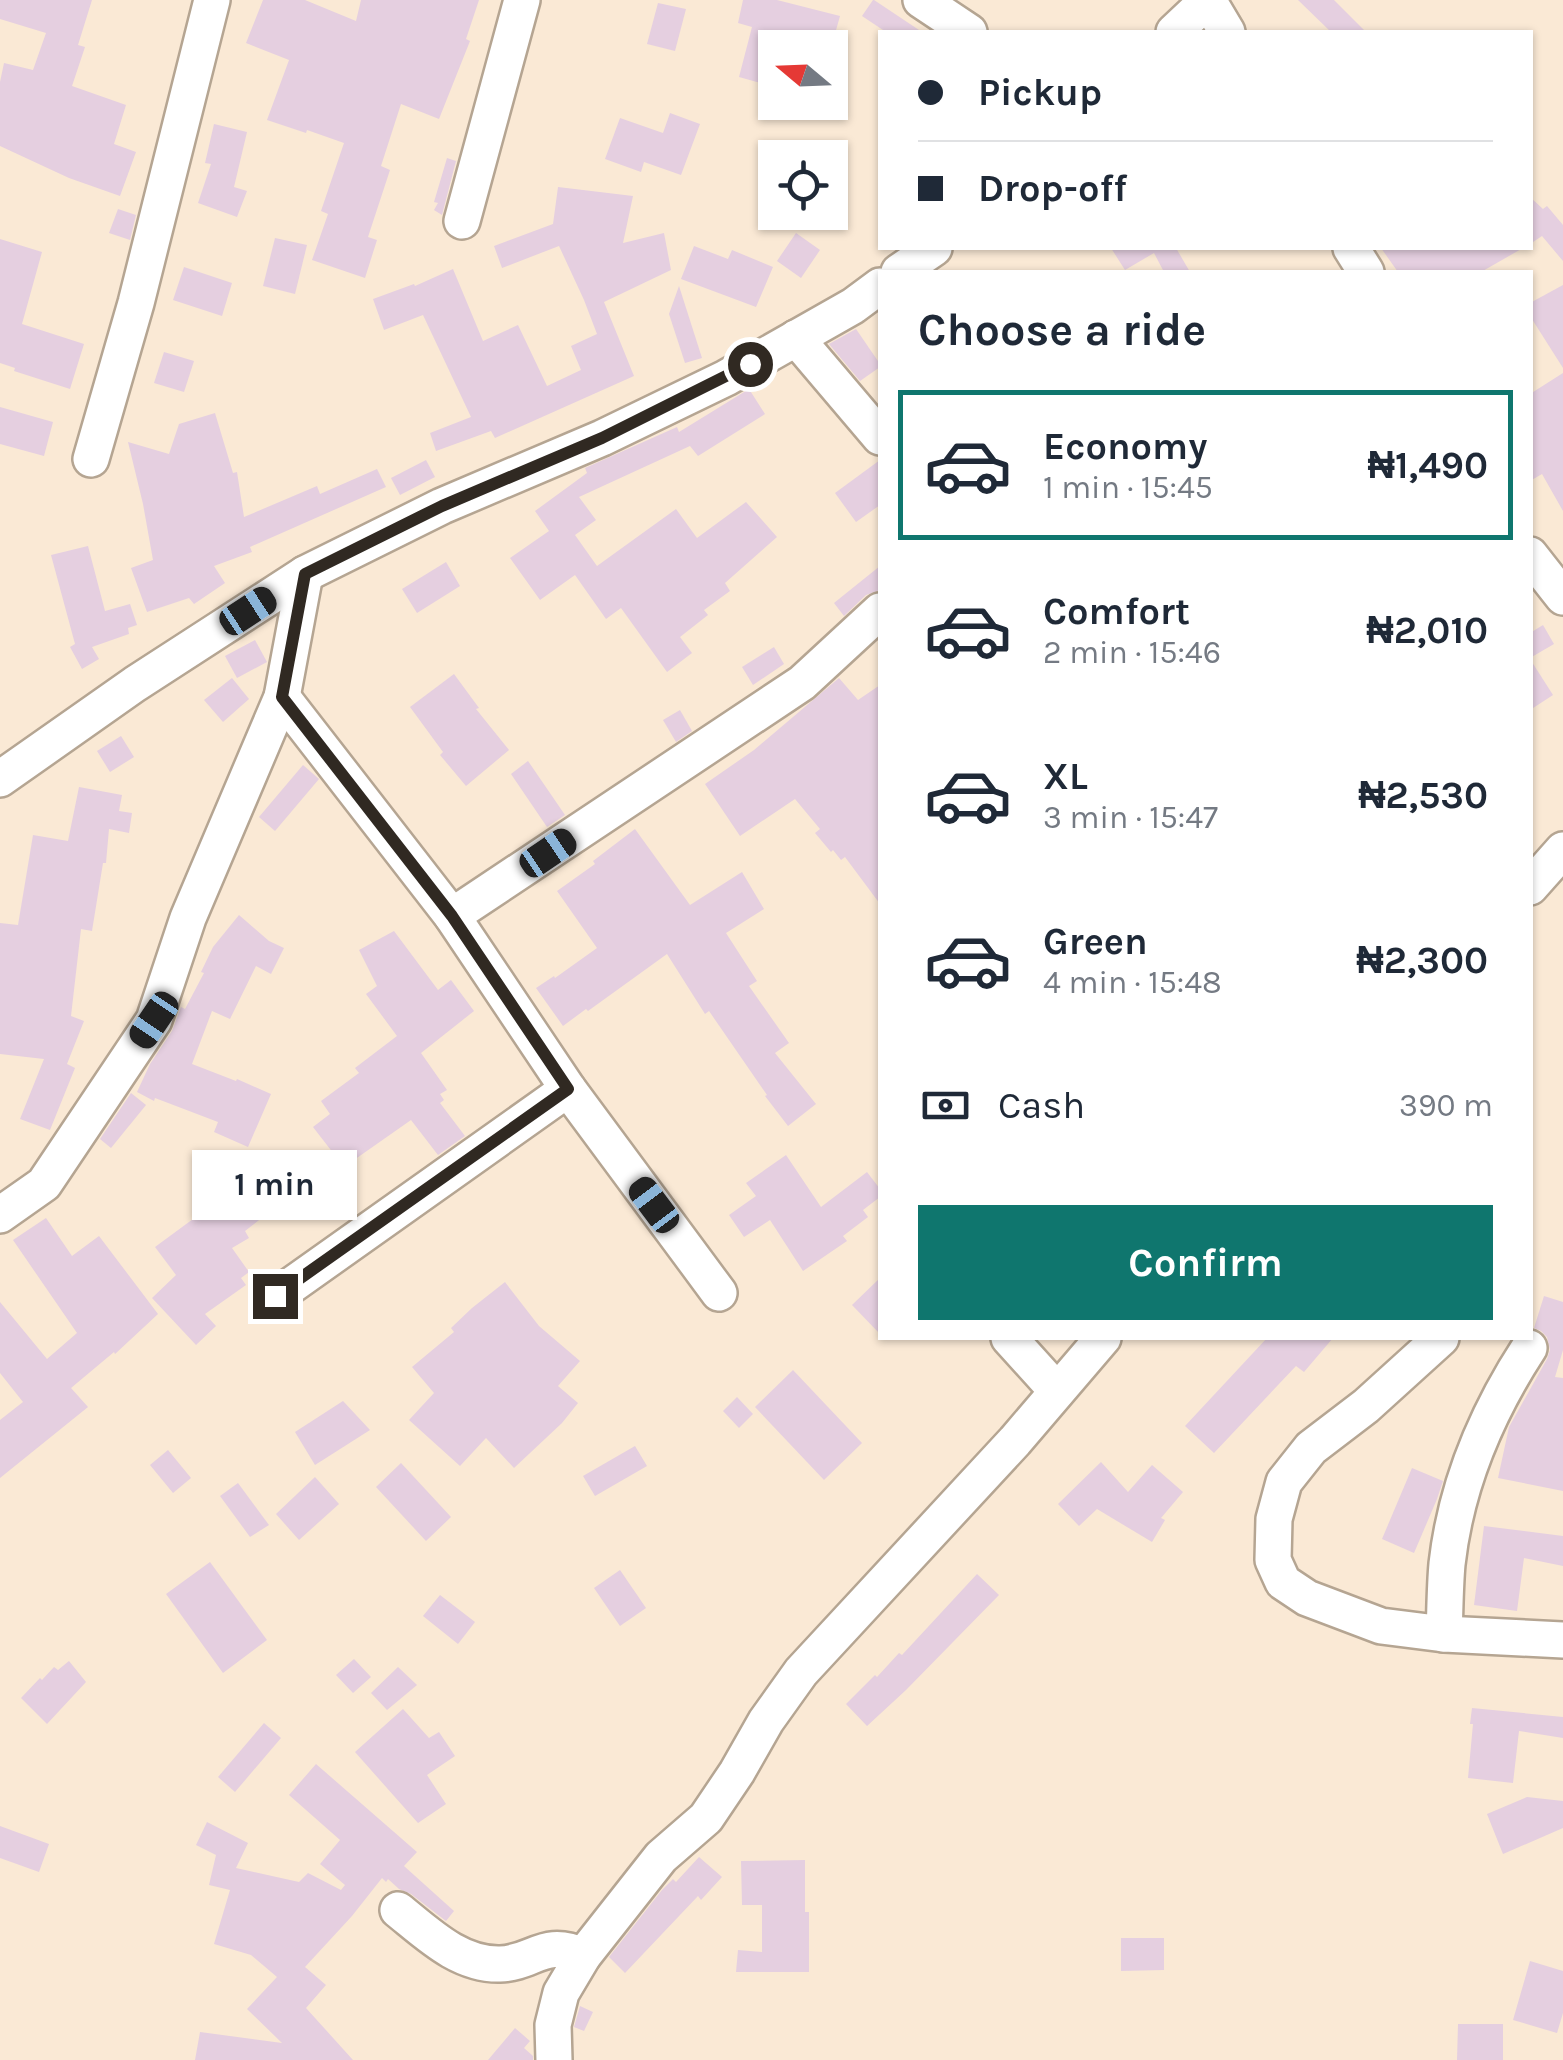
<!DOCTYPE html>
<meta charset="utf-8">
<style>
:root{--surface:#fff;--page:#f2f2f3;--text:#1f2937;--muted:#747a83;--line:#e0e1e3;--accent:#0f766e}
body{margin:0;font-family:Karla,sans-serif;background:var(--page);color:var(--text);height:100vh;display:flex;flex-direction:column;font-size:38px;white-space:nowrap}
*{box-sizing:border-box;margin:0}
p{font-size:32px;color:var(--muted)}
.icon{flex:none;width:55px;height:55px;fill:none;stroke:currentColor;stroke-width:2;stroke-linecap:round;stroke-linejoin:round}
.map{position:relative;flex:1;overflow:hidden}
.drawer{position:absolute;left:878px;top:270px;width:655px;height:1070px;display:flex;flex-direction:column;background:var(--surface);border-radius:0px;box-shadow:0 2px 8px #0004}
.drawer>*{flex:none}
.guide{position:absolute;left:878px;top:30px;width:655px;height:220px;border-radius:0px;box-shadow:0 2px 8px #0004;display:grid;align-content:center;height:220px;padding:0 40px;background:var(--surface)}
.needle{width:65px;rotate:289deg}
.fabs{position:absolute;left:758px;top:30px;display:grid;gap:20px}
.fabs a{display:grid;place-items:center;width:90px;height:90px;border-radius:0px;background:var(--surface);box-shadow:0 2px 8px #0004;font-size:50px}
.end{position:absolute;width:45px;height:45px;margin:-22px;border:12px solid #302922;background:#fff;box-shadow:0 0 0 5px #fff}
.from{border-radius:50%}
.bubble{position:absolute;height:70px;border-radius:0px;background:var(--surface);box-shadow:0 2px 8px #0004;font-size:32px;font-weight:700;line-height:70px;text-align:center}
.car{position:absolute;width:30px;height:60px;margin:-30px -15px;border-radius:12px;box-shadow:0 0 8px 2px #0007;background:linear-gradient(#222 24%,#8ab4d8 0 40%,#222 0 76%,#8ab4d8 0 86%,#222 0)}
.guide b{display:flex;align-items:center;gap:35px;height:95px;font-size:38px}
.guide b+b{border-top:2px solid var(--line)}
.guide i{width:25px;height:25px;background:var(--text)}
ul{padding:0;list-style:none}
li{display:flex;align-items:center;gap:30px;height:150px;margin:0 20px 15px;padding:0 20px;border:5px solid transparent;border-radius:0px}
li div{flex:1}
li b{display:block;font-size:38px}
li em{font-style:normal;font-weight:700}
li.active{border-color:var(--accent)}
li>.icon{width:90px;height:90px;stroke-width:1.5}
h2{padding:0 40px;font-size:45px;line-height:120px}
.pay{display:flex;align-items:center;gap:25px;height:110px;padding:0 40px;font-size:38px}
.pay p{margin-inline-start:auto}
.cta{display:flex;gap:20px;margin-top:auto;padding:20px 40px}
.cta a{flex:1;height:115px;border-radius:0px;background:var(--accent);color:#fff;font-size:40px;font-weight:700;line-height:115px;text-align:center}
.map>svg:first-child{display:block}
</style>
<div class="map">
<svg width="1563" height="2060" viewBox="0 0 1563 2060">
<rect width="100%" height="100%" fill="#fae9d5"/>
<g fill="#e5cfe0">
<path d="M 0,0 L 92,0 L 78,45 L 85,47 L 72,86 L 126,105 L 114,144 L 136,152 L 120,196 L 69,178 L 0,146 L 0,82 L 4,63 L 33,70 L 46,33 L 0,19 Z"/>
<path d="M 263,0 L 305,0 L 356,21 L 361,0 L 479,0 L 466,39 L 470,41 L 439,119 L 401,104 L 381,166 L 390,170 L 368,237 L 377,240 L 365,278 L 312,260 L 328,214 L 321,211 L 344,143 L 307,130 L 306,133 L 267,120 L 289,60 L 246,43 Z"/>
<path d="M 743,0 L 777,0 L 840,16 L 831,48 L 775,48 L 775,87 L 739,77 L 752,27 L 738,23 Z"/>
<path d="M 873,0 L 874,0 L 922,32 L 886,32 L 862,16 Z"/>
<path d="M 1298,0 L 1334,0 L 1366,32 L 1331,32 Z"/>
<path d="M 658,3 L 686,9 L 675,51 L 647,44 Z"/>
<path d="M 670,113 L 700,124 L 681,175 L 644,162 L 641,172 L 605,159 L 620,118 L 663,133 Z"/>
<path d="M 214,124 L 247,132 L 234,187 L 247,191 L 237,217 L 198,203 L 211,164 L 205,163 Z"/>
<path d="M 447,158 L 456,161 L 442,215 L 434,210 L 438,203 L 434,202 Z"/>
<path d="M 558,187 L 633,196 L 623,243 L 664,233 L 671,270 L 604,302 L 634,376 L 495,438 L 491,431 L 436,451 L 430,433 L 471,417 L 423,315 L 384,330 L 373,299 L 414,284 L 415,286 L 453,269 L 483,341 L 518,325 L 547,386 L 581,370 L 571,346 L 597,334 L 584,300 L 559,246 L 502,268 L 494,246 L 553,224 Z"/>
<path d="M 1530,197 L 1543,209 L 1547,206 L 1563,225 L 1563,261 L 1542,236 L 1530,244 Z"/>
<path d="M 118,209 L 136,215 L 130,240 L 109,233 Z"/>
<path d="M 796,233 L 820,250 L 801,278 L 777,261 Z"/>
<path d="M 275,238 L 307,245 L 295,294 L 263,286 Z"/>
<path d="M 0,239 L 42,252 L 22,324 L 84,344 L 70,389 L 14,371 L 15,368 L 0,363 Z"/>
<path d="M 694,246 L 728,259 L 732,250 L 773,267 L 756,307 L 681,279 Z"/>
<path d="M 1111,248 L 1176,248 L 1190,272 L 1164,272 L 1154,253 L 1125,270 Z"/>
<path d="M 1381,248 L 1523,248 L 1481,272 L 1398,272 Z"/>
<path d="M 184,267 L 232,283 L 222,316 L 173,300 Z"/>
<path d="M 1563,285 L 1563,368 L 1530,316 L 1530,303 Z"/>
<path d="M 679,286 L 702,358 L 685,363 L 669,314 Z"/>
<path d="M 856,329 L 880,364 L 880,367 L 860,381 L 829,344 Z"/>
<path d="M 164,352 L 194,361 L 184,392 L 154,383 Z"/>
<path d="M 1563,373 L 1563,511 L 1542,474 L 1530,481 L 1530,394 Z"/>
<path d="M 749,389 L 765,414 L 698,456 L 690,446 L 579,497 L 596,520 L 575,535 L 597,566 L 676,509 L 697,538 L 746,502 L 777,537 L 725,583 L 730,591 L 704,610 L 708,615 L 680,637 L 692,653 L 667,672 L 621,608 L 606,619 L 575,575 L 540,600 L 510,558 L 549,531 L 535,511 L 587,473 L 585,468 L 677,427 L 679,432 Z"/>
<path d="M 0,407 L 53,422 L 44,456 L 0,444 Z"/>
<path d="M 215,413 L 233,473 L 237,472 L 244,517 L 317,486 L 320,494 L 377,469 L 386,487 L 250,547 L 252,552 L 214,566 L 225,583 L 194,604 L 189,598 L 147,612 L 131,568 L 153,560 L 143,504 L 128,442 L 169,454 L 179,424 Z"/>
<path d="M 426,460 L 435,477 L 400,495 L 391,478 Z"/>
<path d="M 880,460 L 880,505 L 856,522 L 835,493 Z"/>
<path d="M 88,546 L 105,611 L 130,604 L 137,625 L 128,628 L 129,634 L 92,647 L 99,659 L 82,669 L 70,647 L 75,644 L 51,555 Z"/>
<path d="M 446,562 L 460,586 L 417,613 L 402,589 Z"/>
<path d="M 880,566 L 880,590 L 866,595 L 844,616 L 834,603 Z"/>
<path d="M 1543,625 L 1554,644 L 1530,658 L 1530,633 Z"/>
<path d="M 255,640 L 267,662 L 237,678 L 225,656 Z"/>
<path d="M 774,647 L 784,664 L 753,685 L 742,667 Z"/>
<path d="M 1530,659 L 1553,695 L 1530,710 Z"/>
<path d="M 454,674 L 479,708 L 476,709 L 509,750 L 466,786 L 440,755 L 443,752 L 410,707 Z"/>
<path d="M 232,678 L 249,699 L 223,722 L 204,700 Z"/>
<path d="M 839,678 L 858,700 L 880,685 L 880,904 L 845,857 L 841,860 L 833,850 L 831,852 L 815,833 L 820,829 L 795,799 L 740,836 L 705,784 L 754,750 Z"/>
<path d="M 680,710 L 692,731 L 676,742 L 663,720 Z"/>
<path d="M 121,736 L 134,757 L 110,772 L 97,751 Z"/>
<path d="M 528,761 L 565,815 L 547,827 L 511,774 Z"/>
<path d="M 303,765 L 319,779 L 275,831 L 259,817 Z"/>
<path d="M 79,787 L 122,795 L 119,811 L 132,813 L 129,833 L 109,829 L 106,863 L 103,863 L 92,931 L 81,929 L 71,1016 L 84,1021 L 67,1064 L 75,1068 L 50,1130 L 20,1119 L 44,1059 L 0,1054 L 0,923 L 18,925 L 33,835 L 68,841 Z"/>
<path d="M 635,829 L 690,905 L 742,872 L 764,909 L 726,933 L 757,981 L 749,986 L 789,1043 L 775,1053 L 816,1104 L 788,1126 L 765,1096 L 767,1095 L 709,1011 L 705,1014 L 667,954 L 588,1011 L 586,1009 L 563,1026 L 536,988 L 554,976 L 555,978 L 597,948 L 557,891 L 595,864 L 593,861 Z"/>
<path d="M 239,915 L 269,941 L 284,948 L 271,974 L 256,966 L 230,1019 L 212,1011 L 192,1064 L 236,1081 L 237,1079 L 271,1094 L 248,1147 L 214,1132 L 218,1122 L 155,1098 L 154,1101 L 137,1092 L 150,1064 L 172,1031 L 181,1007 L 185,1009 L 204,973 L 201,972 L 213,947 Z"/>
<path d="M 394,931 L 438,990 L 451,980 L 474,1011 L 421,1053 L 447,1090 L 440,1094 L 444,1100 L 440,1103 L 465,1136 L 438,1155 L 411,1120 L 344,1167 L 313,1127 L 330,1114 L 321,1101 L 359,1073 L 355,1068 L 397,1036 L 366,994 L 377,986 L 359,950 Z"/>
<path d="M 131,1093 L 146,1105 L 111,1148 L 100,1139 Z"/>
<path d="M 245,1151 L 269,1181 L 266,1184 L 281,1203 L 245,1231 L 249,1238 L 232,1248 L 249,1272 L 241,1278 L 246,1285 L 205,1314 L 216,1326 L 196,1345 L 152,1298 L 176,1275 L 155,1247 L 227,1194 L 213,1176 Z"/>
<path d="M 786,1155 L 821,1207 L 867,1172 L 880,1189 L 880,1197 L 863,1210 L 868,1217 L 843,1236 L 847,1241 L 803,1271 L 770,1220 L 744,1237 L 729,1215 L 756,1196 L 746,1183 Z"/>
<path d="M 46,1218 L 72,1256 L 99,1236 L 158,1314 L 115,1354 L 114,1352 L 71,1388 L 88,1407 L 0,1478 L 0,1420 L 23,1402 L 0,1373 L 0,1302 L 47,1359 L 77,1333 L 13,1240 Z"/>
<path d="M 880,1278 L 880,1334 L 852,1305 Z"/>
<path d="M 505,1282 L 539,1326 L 580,1361 L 558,1386 L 578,1403 L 562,1423 L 514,1468 L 486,1438 L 460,1466 L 409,1420 L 434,1393 L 412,1367 L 454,1332 L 451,1328 L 472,1308 Z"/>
<path d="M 1544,1296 L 1563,1302 L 1563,1350 L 1555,1377 L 1563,1378 L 1563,1491 L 1498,1478 L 1509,1427 L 1547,1359 L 1550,1350 L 1547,1337 L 1541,1331 L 1534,1328 Z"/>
<path d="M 1267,1338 L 1333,1338 L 1304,1372 L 1296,1366 L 1214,1453 L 1185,1426 Z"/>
<path d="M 793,1370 L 862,1443 L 824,1480 L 755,1407 Z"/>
<path d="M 737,1397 L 753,1414 L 739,1428 L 723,1411 Z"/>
<path d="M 343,1401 L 370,1430 L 315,1465 L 295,1432 Z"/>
<path d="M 635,1446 L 647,1466 L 595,1496 L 583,1476 Z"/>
<path d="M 168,1450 L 191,1478 L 173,1493 L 150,1465 Z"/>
<path d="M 1101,1462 L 1128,1492 L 1152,1465 L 1183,1492 L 1161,1518 L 1165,1520 L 1152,1542 L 1097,1509 L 1079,1526 L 1058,1504 Z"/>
<path d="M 401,1463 L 451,1517 L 426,1541 L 376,1487 Z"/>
<path d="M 1412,1468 L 1443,1481 L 1437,1499 L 1414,1553 L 1382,1539 Z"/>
<path d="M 315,1477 L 339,1504 L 299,1540 L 276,1514 Z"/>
<path d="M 238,1483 L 269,1525 L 250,1537 L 220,1496 Z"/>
<path d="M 1484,1526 L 1563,1536 L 1563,1566 L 1524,1558 L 1517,1611 L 1474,1605 Z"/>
<path d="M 210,1562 L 267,1640 L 223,1673 L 166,1594 Z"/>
<path d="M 620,1570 L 646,1608 L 620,1626 L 594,1588 Z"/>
<path d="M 977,1574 L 999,1595 L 906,1690 L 867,1726 L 846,1704 L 875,1675 L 877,1677 L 899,1653 L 902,1655 Z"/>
<path d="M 440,1595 L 475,1622 L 458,1644 L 423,1616 Z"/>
<path d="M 354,1659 L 371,1677 L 353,1693 L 336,1675 Z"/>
<path d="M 69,1661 L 86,1682 L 47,1724 L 21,1698 L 40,1678 L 42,1680 L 54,1667 L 58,1670 Z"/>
<path d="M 398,1667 L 417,1685 L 387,1710 L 371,1693 Z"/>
<path d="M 1472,1708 L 1563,1717 L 1563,1738 L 1519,1731 L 1513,1783 L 1468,1778 L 1473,1724 L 1470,1724 Z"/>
<path d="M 403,1709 L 429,1738 L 439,1732 L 455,1756 L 427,1775 L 446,1804 L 418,1823 L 355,1752 Z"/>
<path d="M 264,1723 L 281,1738 L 235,1792 L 218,1777 Z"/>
<path d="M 316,1764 L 417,1852 L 404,1866 L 454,1911 L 446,1921 L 411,1894 L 399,1889 L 388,1879 L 386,1882 L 382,1878 L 352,1916 L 305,1967 L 326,1985 L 306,2008 L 353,2060 L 195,2060 L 200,2032 L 282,2043 L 247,2009 L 277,1977 L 251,1955 L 214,1944 L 230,1890 L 209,1885 L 216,1855 L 196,1845 L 207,1822 L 248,1843 L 236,1868 L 299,1882 L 308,1873 L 341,1890 L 345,1885 L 320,1864 L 340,1840 L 289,1795 Z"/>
<path d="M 1527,1797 L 1563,1801 L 1563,1828 L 1503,1854 L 1487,1814 Z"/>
<path d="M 0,1826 L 49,1844 L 39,1872 L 0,1858 Z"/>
<path d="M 699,1857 L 722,1877 L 701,1900 L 698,1896 L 625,1973 L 609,1957 L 662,1890 L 673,1879 L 676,1882 Z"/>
<path d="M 805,1860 L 805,1912 L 809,1912 L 809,1972 L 736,1972 L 738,1950 L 762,1952 L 762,1905 L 742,1905 L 741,1861 Z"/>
<path d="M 1121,1938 L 1164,1938 L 1164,1970 L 1121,1971 Z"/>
<path d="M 1530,1961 L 1563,1971 L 1563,2013 L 1557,2033 L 1513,2020 Z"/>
<path d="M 580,2006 L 593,2012 L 584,2031 L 574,2027 Z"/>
<path d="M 1458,2024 L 1503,2024 L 1503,2060 L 1457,2060 Z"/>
<path d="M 515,2028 L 530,2041 L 524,2048 L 533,2056 L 533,2060 L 488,2060 Z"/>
</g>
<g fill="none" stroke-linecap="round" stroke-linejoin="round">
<g stroke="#b5a592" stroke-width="40">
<g id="minor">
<path d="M 921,0 L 969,32"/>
<path d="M 1174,32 L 1208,0 L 1227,32"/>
<path d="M 462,221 L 522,0"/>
<path d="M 1351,248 L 1366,272"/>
<path d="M 899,272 L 934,248"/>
<path d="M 796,338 L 880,437"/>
<path d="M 91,459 L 136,303 L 212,0"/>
<path d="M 1530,555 L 1563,597"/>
<path d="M 282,697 L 452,916 L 568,1089 L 719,1293"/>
<path d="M 0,779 L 135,684 L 305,574 L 442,506 L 602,438 L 726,378 L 853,306 L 880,286"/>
<path d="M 1530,887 L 1563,850"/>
<path d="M 452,916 L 802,683 L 880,611"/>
<path d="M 0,1215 L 44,1184 L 154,1020 L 188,918 L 282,697 L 305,574"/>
<path d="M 275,1297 L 568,1089"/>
<path d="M 1009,1338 L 1057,1391"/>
<path d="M 1441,1338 L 1366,1406 L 1311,1448 L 1284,1482 L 1274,1519 L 1273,1560 L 1283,1582 L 1307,1598 L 1381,1626 L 1444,1634 L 1563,1640"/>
<path d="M 1444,1634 C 1445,1610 1445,1587 1447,1564 C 1456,1484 1486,1414 1529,1348"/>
<path d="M 398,1910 C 428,1934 459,1965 500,1964 C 534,1963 544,1938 583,1956"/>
<path d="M 554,2060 L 553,2025 L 561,1993 L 583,1956 L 661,1857 L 706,1818 L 737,1772 L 766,1721 L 801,1672 L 1015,1441 L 1103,1338"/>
</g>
</g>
<use href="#minor" stroke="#fff" stroke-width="35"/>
</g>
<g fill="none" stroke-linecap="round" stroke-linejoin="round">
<path stroke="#302922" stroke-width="12" d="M 275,1296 L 568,1089 L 452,916 L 282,697 L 305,574 L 442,506 L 602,438 L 750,364"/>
</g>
</svg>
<div class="fabs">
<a><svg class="needle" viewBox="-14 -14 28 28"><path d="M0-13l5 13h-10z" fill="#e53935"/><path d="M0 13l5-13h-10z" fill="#747a83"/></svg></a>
<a><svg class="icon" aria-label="locate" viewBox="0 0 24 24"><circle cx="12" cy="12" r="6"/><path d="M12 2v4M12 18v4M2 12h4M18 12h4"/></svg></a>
</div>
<i class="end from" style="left:750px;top:364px"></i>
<i class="end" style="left:275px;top:1296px"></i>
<div class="bubble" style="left:192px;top:1150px;width:165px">1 min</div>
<i class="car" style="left:248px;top:611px;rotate:57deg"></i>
<i class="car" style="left:548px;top:853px;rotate:56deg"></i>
<i class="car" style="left:154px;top:1020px;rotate:214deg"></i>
<i class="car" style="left:654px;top:1205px;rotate:323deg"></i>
<div class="guide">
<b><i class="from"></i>Pickup</b>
<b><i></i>Drop-off</b>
</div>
<section class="drawer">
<h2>Choose a ride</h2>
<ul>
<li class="active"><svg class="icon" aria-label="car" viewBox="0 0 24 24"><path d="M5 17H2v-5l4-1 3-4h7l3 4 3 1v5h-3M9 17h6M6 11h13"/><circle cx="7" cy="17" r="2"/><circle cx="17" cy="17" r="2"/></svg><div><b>Economy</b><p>1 min · 15:45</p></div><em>₦1,490</em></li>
<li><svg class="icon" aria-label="car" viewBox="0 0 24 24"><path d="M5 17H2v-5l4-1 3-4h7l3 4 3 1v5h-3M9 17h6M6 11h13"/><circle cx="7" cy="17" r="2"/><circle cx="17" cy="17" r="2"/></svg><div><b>Comfort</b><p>2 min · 15:46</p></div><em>₦2,010</em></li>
<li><svg class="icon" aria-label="car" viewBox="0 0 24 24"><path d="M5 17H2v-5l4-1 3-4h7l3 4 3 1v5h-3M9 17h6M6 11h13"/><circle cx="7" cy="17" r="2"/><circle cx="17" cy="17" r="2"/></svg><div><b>XL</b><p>3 min · 15:47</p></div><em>₦2,530</em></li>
<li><svg class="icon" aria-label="car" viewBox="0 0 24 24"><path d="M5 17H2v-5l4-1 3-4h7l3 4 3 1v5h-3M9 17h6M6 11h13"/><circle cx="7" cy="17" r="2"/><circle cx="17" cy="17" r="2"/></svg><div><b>Green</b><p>4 min · 15:48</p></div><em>₦2,300</em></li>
</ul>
<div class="pay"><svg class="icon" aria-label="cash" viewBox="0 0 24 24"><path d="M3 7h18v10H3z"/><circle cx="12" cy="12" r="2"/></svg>Cash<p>390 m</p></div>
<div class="cta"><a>Confirm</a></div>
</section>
</div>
